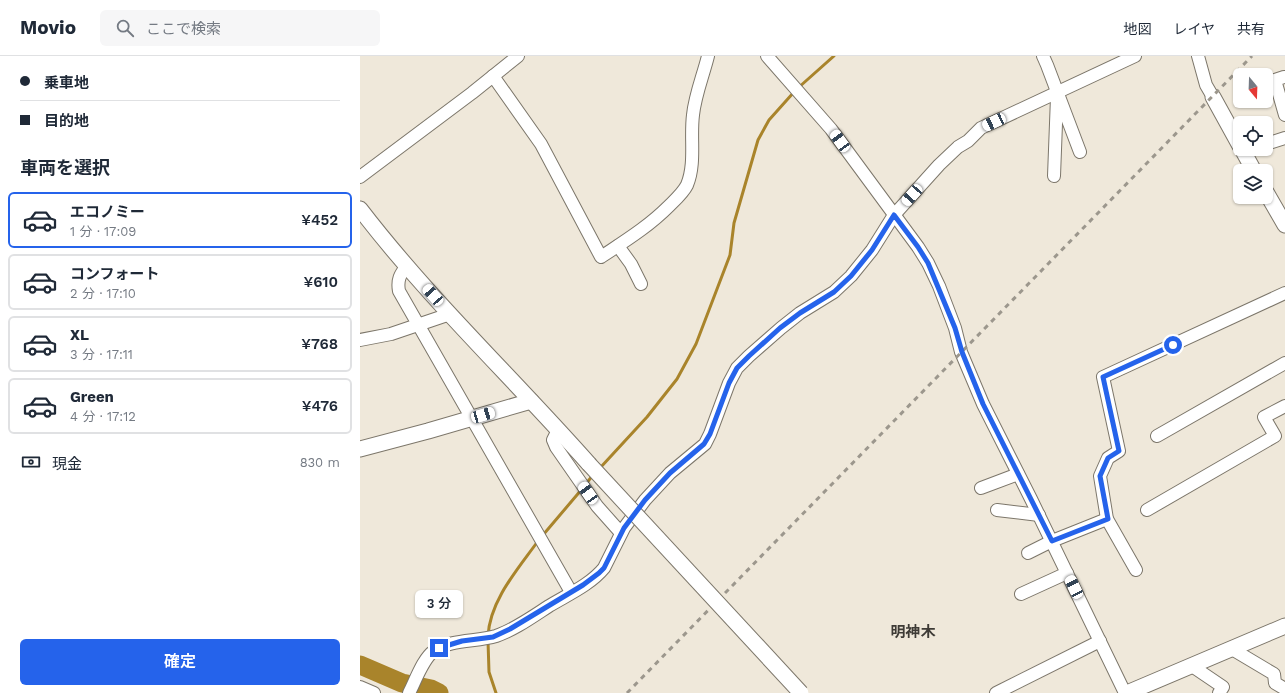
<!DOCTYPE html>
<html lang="ja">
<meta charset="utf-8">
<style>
:root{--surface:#fff;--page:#f6f6f7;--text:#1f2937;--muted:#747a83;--line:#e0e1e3;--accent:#2563eb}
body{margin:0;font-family:"Work Sans","Noto Sans JP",sans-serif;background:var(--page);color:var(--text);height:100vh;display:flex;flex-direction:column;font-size:15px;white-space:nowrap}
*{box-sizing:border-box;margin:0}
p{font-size:13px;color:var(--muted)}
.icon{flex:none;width:22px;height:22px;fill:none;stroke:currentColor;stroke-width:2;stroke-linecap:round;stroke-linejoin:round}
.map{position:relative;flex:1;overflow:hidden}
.sheet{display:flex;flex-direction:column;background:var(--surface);width:360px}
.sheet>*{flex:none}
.banner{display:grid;align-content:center;height:88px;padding:0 20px;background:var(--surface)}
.needle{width:26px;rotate:161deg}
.controls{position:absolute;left:873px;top:12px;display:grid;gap:8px}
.controls a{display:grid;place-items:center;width:40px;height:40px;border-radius:6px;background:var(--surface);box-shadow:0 1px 3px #0004;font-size:20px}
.end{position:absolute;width:18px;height:18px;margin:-9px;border:5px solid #2563eb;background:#fff;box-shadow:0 0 0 2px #fff}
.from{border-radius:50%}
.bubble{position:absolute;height:28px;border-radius:6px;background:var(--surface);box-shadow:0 1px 3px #0004;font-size:13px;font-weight:600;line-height:28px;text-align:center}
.car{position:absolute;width:12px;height:24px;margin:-12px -6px;border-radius:5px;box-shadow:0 0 3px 1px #0007;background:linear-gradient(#fff 24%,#345 0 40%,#fff 0 76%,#345 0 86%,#fff 0)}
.banner b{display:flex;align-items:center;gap:14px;height:38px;font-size:15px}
.banner b+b{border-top:1px solid var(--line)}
.banner i{width:10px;height:10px;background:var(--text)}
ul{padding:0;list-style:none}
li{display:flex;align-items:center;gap:12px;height:56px;margin:0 8px 6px;padding:0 12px;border:2px solid var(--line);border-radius:6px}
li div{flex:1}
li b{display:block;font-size:15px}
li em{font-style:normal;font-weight:600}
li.active{border-color:var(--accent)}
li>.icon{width:36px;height:36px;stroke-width:1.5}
h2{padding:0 20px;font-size:18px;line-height:48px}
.pay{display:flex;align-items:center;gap:10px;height:44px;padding:0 20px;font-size:15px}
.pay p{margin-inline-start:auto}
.primary-button{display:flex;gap:8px;margin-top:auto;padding:8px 20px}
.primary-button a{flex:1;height:46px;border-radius:6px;background:var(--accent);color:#fff;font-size:16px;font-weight:600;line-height:46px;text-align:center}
header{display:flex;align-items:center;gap:24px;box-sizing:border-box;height:56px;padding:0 20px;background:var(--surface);border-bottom:1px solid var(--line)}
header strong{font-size:19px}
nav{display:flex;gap:22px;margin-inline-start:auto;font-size:14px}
.search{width:280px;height:36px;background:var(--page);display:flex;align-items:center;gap:10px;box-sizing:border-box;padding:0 14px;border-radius:6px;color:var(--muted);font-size:15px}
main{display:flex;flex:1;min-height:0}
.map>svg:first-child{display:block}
</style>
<header>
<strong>Movio</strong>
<div class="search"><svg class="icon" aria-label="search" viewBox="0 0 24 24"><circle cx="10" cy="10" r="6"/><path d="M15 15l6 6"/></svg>ここで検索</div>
<nav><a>地図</a><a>レイヤ</a><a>共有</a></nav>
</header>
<main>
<section class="sheet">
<div class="banner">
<b><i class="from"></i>乗車地</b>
<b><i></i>目的地</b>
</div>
<h2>車両を選択</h2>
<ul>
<li class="active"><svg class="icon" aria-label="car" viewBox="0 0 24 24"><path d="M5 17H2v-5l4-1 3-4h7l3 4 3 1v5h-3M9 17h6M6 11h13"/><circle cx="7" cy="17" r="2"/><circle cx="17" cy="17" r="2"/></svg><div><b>エコノミー</b><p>1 分 · 17:09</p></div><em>¥452</em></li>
<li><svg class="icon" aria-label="car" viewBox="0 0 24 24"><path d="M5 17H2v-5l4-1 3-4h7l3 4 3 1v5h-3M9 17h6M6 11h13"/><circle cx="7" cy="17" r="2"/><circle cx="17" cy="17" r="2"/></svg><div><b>コンフォート</b><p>2 分 · 17:10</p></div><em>¥610</em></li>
<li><svg class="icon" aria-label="car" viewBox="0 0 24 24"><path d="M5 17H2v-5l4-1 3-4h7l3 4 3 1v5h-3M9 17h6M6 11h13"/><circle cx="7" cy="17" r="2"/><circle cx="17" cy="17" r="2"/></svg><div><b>XL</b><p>3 分 · 17:11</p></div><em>¥768</em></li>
<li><svg class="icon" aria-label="car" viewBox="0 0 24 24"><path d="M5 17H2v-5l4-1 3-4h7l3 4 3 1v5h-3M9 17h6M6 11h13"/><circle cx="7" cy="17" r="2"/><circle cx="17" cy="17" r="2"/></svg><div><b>Green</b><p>4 分 · 17:12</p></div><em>¥476</em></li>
</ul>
<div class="pay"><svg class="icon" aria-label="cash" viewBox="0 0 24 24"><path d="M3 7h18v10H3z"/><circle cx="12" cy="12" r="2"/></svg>現金<p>830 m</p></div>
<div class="primary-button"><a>確定</a></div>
</section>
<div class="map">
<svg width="925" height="637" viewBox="0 0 925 637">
<rect width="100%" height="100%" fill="#efe8da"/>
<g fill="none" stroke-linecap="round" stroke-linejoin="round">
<g stroke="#a9842b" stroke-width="3">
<path d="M 438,32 L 474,0"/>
<path d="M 240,412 L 287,361 L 317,323 L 336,288 L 370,199 L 374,167 L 398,84 L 409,64 L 434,36"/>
<path d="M 225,429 L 233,419"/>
<path d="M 183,479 L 222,433"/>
<path d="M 128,580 C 130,544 158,513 178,485"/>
<path d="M 128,585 L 129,616 L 136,637"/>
</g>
<path stroke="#a9842b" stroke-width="19" d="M 0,609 L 42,627 L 71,633 L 79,637"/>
<g stroke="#7c766a" stroke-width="14">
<g id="minor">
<path d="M 407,0 L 471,73 L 558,191 L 568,207 L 579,230 L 595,272 L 601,296 L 623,348 L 671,443 L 765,637"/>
<path d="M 683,0 L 687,9 L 720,96"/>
<path d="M 838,0 L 846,29 L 853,41"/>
<path d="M 133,20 L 181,88 L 241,201 C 265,185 288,171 309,150 C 315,144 323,137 327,129 C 336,107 330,82 333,59 C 335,39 343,20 348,0"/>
<path d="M 924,21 L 915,24 L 925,59"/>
<path d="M 906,88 L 925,82"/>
<path d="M 694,120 L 697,41"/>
<path d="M 0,121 L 112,37 L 158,0"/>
<path d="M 258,190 L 271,208 L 281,228"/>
<path d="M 47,210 C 40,218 37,224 39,235 L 211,536"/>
<path d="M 0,284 L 31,278 L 90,258"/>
<path d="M 198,374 L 193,384 L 196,391 L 237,450 L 261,477"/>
<path d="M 797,380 L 925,307"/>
<path d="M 621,432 L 658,418"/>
<path d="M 637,454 L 679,459"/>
<path d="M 787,454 L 915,380 L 904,361 L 925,350"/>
<path d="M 668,497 L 692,485 L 747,463"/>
<path d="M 776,514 L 747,463 L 740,420 L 748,402 L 759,395 L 743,321 L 925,237"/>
<path d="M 661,538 L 707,517"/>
<path d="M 872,593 L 914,618 L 915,627 L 925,633"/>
<path d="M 832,610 L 863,631 L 859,637"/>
<path d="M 0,631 L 14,637"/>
<path d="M 49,637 C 55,626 63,602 74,595 C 91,583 116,586 136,580 C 154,574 172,561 189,550 C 207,539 230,529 244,512 L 264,472 L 285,444 L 310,417 L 345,388 L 350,378 L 369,327 L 377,312 L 389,300 L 421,272 L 440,257 L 474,236 L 491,220 L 512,194 L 534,159 L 579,109 L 598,91 L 608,85 L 621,72 L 775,0"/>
<path d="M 636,637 L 740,585"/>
</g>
</g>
<g stroke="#7c766a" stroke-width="17">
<g id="tertiary">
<path d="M 853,41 L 880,90"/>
<path d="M 882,93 L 894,115"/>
<path d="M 906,136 L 925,169"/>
<path d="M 0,153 C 69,243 153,322 229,408"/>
<path d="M 0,393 L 68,375 L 171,345"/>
<path d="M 767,637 L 925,570"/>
</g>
</g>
<use href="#minor" stroke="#fff" stroke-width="12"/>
<use href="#tertiary" stroke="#fff" stroke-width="15"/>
<path stroke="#9c978d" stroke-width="3" stroke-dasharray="5 5" stroke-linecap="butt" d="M 267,637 L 892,0"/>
<g stroke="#7c766a" stroke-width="17" stroke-linecap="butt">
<path id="tertiary-bridge" d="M 229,408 L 441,637"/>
</g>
<use href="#tertiary-bridge" stroke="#fff" stroke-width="15"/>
</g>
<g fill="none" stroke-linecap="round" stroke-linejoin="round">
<path stroke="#2563eb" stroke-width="5" d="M 79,592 L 102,585 L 133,581 L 150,573 L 223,529 L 239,517 L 244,512 L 264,472 L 285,444 L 310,417 L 344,388 L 350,378 L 369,327 L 377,312 L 389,300 L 420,272 L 440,257 L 474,236 L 491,220 L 512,194 L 534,159 L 558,191 L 568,207 L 595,272 L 602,296 L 623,348 L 692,485 L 748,463 L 740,420 L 748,402 L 759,395 L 743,321 L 813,289"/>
</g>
<g text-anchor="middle" stroke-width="3" stroke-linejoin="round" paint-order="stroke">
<g font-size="15" font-weight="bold" fill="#3e3b36" stroke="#efe8da">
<text x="553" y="581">明神木</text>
</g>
</g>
</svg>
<div class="controls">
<a><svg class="needle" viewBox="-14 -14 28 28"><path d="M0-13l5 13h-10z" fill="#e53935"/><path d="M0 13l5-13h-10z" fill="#747a83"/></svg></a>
<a><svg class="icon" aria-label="locate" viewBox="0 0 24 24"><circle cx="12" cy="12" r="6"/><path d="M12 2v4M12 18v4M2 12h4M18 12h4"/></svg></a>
<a><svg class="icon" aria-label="layers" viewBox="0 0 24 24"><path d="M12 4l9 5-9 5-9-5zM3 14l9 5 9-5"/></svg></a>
</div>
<i class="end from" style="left:813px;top:289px"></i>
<i class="end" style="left:79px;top:592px"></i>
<div class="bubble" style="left:55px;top:534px;width:48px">3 分</div>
<i class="car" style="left:634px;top:66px;rotate:245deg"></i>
<i class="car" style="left:480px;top:85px;rotate:324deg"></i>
<i class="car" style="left:552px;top:139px;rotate:222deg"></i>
<i class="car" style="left:73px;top:239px;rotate:318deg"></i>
<i class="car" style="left:123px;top:359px;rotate:74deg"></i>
<i class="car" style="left:228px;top:437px;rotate:325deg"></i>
<i class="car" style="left:714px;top:531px;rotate:334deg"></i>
</div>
</main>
